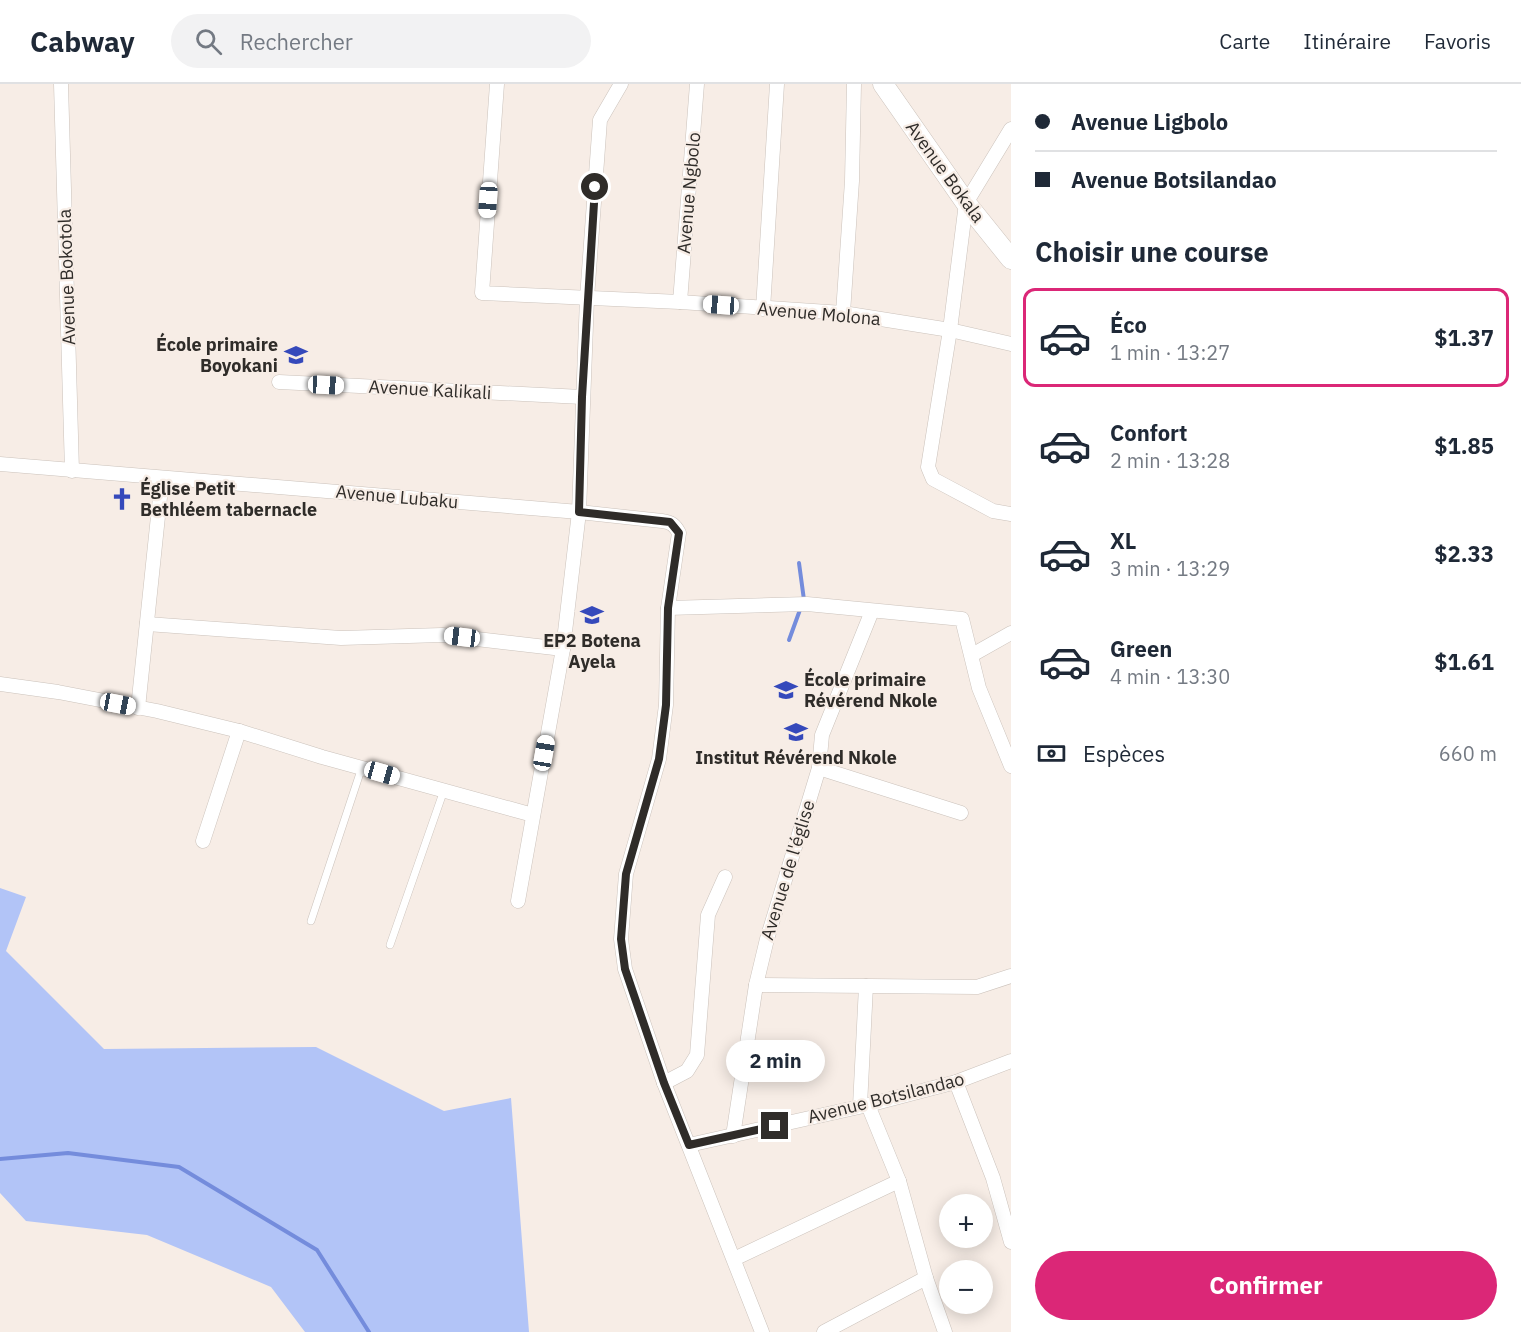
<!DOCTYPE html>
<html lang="fr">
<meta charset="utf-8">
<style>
:root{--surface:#fff;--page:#f2f2f3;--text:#1f2937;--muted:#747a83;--line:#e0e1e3;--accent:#db2777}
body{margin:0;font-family:"IBM Plex Sans",sans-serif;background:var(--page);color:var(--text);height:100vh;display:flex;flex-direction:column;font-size:22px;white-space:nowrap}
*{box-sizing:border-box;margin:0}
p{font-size:20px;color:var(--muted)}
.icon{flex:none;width:33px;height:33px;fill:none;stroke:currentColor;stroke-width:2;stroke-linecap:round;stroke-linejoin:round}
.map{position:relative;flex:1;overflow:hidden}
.side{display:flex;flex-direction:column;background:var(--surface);width:510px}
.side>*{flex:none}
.banner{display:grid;align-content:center;height:132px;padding:0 24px;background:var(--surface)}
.tools{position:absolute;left:939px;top:1110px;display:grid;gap:12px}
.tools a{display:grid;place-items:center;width:54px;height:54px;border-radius:50%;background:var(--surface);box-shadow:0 3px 15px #0003;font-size:30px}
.end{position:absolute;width:27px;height:27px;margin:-14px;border:8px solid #2f2c29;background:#fff;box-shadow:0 0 0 3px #fff}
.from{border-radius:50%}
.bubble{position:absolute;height:42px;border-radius:21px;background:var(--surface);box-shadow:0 3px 15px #0003;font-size:20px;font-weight:700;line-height:42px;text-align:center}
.car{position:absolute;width:18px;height:36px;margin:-18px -9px;border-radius:8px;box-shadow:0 0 4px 2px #0007;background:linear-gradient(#fff 24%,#345 0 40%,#fff 0 76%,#345 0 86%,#fff 0)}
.banner b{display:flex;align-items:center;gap:21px;height:57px;font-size:22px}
.banner b+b{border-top:2px solid var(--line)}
.banner i{width:15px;height:15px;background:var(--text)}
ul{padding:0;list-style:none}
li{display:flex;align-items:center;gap:18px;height:99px;margin:0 12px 9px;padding:0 12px;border:3px solid transparent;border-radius:12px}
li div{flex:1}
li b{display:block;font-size:22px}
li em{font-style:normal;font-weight:700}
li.on{border-color:var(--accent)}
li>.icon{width:54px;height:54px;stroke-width:1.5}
h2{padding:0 24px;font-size:27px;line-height:72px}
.pay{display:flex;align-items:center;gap:15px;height:66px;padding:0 24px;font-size:22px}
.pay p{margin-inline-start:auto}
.action{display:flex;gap:12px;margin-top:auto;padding:12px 24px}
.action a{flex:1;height:69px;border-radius:36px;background:var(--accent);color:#fff;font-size:24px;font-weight:700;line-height:69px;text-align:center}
header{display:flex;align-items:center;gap:36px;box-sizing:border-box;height:84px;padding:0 30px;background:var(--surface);border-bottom:2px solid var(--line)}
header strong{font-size:28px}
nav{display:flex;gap:33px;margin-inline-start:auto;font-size:21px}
.search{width:420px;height:54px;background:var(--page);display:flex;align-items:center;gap:15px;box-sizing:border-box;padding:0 21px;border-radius:33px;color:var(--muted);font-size:22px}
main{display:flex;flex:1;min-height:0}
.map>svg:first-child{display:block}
</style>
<header>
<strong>Cabway</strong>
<div class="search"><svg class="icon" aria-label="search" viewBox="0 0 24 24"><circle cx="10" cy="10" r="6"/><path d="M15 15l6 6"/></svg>Rechercher</div>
<nav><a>Carte</a><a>Itinéraire</a><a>Favoris</a></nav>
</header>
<main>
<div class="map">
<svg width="1011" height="1248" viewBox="0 0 1011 1248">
<rect width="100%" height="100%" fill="#f7ede6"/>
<path fill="#b2c4f7" d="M 0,804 L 26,813 L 6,867 L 104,965 L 316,963 L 444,1027 L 511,1014 L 529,1248 L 305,1248 L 271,1203 L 147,1151 L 26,1137 L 0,1109 Z"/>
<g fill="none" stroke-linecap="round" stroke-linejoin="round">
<g stroke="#748cdc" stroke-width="4">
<path d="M 799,479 L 804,516"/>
<path d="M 789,556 L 801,523"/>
<path d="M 0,1075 L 68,1069 L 179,1083 L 317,1166 L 369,1248"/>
</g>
<g stroke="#cbc2bb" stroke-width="8">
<g id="lane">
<path d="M 311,837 L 362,683"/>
<path d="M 390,861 L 444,706"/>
</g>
</g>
<g stroke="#cbc2bb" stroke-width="15">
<g id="street">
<path d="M 61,0 L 72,387"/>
<path d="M 497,0 L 482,209 L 680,218 L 843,229 L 950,246 L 1011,260"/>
<path d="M 1011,45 L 966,119 L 950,246 L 928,383 L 933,395 L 993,427 L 1011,430"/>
<path d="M 680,218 L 697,0"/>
<path d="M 763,225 L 777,0"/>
<path d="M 843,229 L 852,97 L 854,0"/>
<path d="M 279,298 L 582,313"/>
<path d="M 0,380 L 579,428 L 662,437 C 671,438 675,441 679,449 L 668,524 L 666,621 L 659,675 L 626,790 L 621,855 L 625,885 L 664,999 L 762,1248"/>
<path d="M 668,524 L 807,520 L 962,535 L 979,604 L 1011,682"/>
<path d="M 147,540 L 341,554 L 442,551 L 563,565"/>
<path d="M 972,571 L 1011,549"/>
<path d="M 0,600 L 58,608 L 157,627 L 239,647 L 322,673 L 533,731"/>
<path d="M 138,624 L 162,394"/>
<path d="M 819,684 L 961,729"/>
<path d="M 203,757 L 239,647"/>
<path d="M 518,817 L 563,565 L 579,428 L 587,214 L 600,36 L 621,0"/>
<path d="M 756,901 L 977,903 L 1011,892"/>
<path d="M 956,998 L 993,1094 L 1011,1158"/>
<path d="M 664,999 L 687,987 L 697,971 L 708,831 L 725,793"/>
<path d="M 868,1021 L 899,1097 L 926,1194 L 945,1248"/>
<path d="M 860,1022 L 866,902"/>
<path d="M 733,1052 L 756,901 L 767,855 L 819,684 L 822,651 L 872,527"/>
<path d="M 689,1061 L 868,1021 L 956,998 L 1011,977"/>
<path d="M 734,1175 L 899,1097"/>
<path d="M 824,1248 L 926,1194"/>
</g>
</g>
<g stroke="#cbc2bb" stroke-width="21">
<path id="secondary" d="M 883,0 L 966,119 L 1011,175"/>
</g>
<use href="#lane" stroke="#fff" stroke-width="7"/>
<use href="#street" stroke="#fff" stroke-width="14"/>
<use href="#secondary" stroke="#fff" stroke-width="20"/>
</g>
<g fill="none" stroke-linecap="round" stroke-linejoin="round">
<path stroke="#2f2c29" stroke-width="8" d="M 595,103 L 582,313 L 579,428 L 670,438 L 679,449 L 668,524 L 666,621 L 659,675 L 626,790 L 621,855 L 625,885 L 664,999 L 689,1061 L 775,1042"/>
</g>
<defs>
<g id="school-bare" transform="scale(1.8)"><path d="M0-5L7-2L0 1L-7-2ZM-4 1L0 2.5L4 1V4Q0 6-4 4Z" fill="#3549bb" stroke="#f7ede6" stroke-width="2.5" paint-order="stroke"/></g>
<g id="church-bare" transform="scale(1.8)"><path d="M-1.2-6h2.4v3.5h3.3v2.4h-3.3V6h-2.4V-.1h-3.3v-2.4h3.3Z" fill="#3549bb" stroke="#f7ede6" stroke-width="2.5" paint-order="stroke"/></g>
</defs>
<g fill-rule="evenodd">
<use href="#school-bare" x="296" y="271"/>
<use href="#church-bare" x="122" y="415"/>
<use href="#school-bare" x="592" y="531"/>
<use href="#school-bare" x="786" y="606"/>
<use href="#school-bare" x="796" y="648"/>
</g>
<g text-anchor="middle" stroke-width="4.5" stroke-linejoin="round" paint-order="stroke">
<g font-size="18" fill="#2f2c29" stroke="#f7ede6">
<text transform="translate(945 88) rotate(54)" y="6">Avenue Bokala</text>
<text transform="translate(689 109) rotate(-85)" y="6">Avenue Ngbolo</text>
<text transform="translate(67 193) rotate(-92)" y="6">Avenue Bokotola</text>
<text transform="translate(819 230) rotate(5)" y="6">Avenue Molona</text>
<text transform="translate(430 306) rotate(3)" y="6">Avenue Kalikali</text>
<text transform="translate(397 413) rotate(5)" y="6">Avenue Lubaku</text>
<text transform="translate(788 786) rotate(-73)" y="6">Avenue de l'église</text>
<text transform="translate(886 1014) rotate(-14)" y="6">Avenue Botsilandao</text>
</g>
<g font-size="18" font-weight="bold" fill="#2f2c29" stroke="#f7ede6" text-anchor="start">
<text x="278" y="267" text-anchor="end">École primaire<tspan x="278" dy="21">Boyokani</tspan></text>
<text x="140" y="411">Église Petit<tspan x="140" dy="21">Bethléem tabernacle</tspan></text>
<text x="592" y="563" text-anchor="middle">EP2 Botena<tspan x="592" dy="21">Ayela</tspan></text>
<text x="804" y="602">École primaire<tspan x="804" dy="21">Révérend Nkole</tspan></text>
<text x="796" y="680" text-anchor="middle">Institut Révérend Nkole</text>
</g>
</g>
</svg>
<div class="tools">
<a>+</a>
<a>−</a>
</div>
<i class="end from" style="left:595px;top:103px"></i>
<i class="end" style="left:775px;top:1042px"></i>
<div class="bubble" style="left:726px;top:956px;width:99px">2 min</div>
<i class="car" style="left:488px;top:116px;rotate:184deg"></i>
<i class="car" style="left:721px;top:221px;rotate:274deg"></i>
<i class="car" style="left:326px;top:301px;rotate:93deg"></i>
<i class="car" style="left:462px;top:553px;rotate:277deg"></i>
<i class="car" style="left:118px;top:620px;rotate:101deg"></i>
<i class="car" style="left:544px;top:669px;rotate:10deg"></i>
<i class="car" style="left:382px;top:689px;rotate:106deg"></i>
</div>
<section class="side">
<div class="banner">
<b><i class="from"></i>Avenue Ligbolo</b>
<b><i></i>Avenue Botsilandao</b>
</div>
<h2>Choisir une course</h2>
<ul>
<li class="on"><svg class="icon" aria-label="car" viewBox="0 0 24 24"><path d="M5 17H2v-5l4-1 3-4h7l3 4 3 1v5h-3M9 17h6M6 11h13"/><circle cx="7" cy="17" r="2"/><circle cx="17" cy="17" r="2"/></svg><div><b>Éco</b><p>1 min · 13:27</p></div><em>$1.37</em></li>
<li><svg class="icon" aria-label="car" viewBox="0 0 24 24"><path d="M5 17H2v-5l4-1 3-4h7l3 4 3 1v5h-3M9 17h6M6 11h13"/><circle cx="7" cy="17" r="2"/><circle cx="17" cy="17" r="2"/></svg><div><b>Confort</b><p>2 min · 13:28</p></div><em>$1.85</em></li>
<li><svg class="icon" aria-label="car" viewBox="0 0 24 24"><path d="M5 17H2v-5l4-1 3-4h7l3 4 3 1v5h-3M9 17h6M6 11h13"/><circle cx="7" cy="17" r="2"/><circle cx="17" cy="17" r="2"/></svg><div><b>XL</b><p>3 min · 13:29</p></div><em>$2.33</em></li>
<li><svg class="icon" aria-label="car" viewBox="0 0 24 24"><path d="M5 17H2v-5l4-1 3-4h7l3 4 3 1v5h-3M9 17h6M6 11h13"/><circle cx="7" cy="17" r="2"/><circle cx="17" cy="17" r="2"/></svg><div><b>Green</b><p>4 min · 13:30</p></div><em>$1.61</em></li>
</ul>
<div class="pay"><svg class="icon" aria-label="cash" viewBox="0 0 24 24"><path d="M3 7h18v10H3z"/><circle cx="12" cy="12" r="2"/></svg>Espèces<p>660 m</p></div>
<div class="action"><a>Confirmer</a></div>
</section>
</main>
